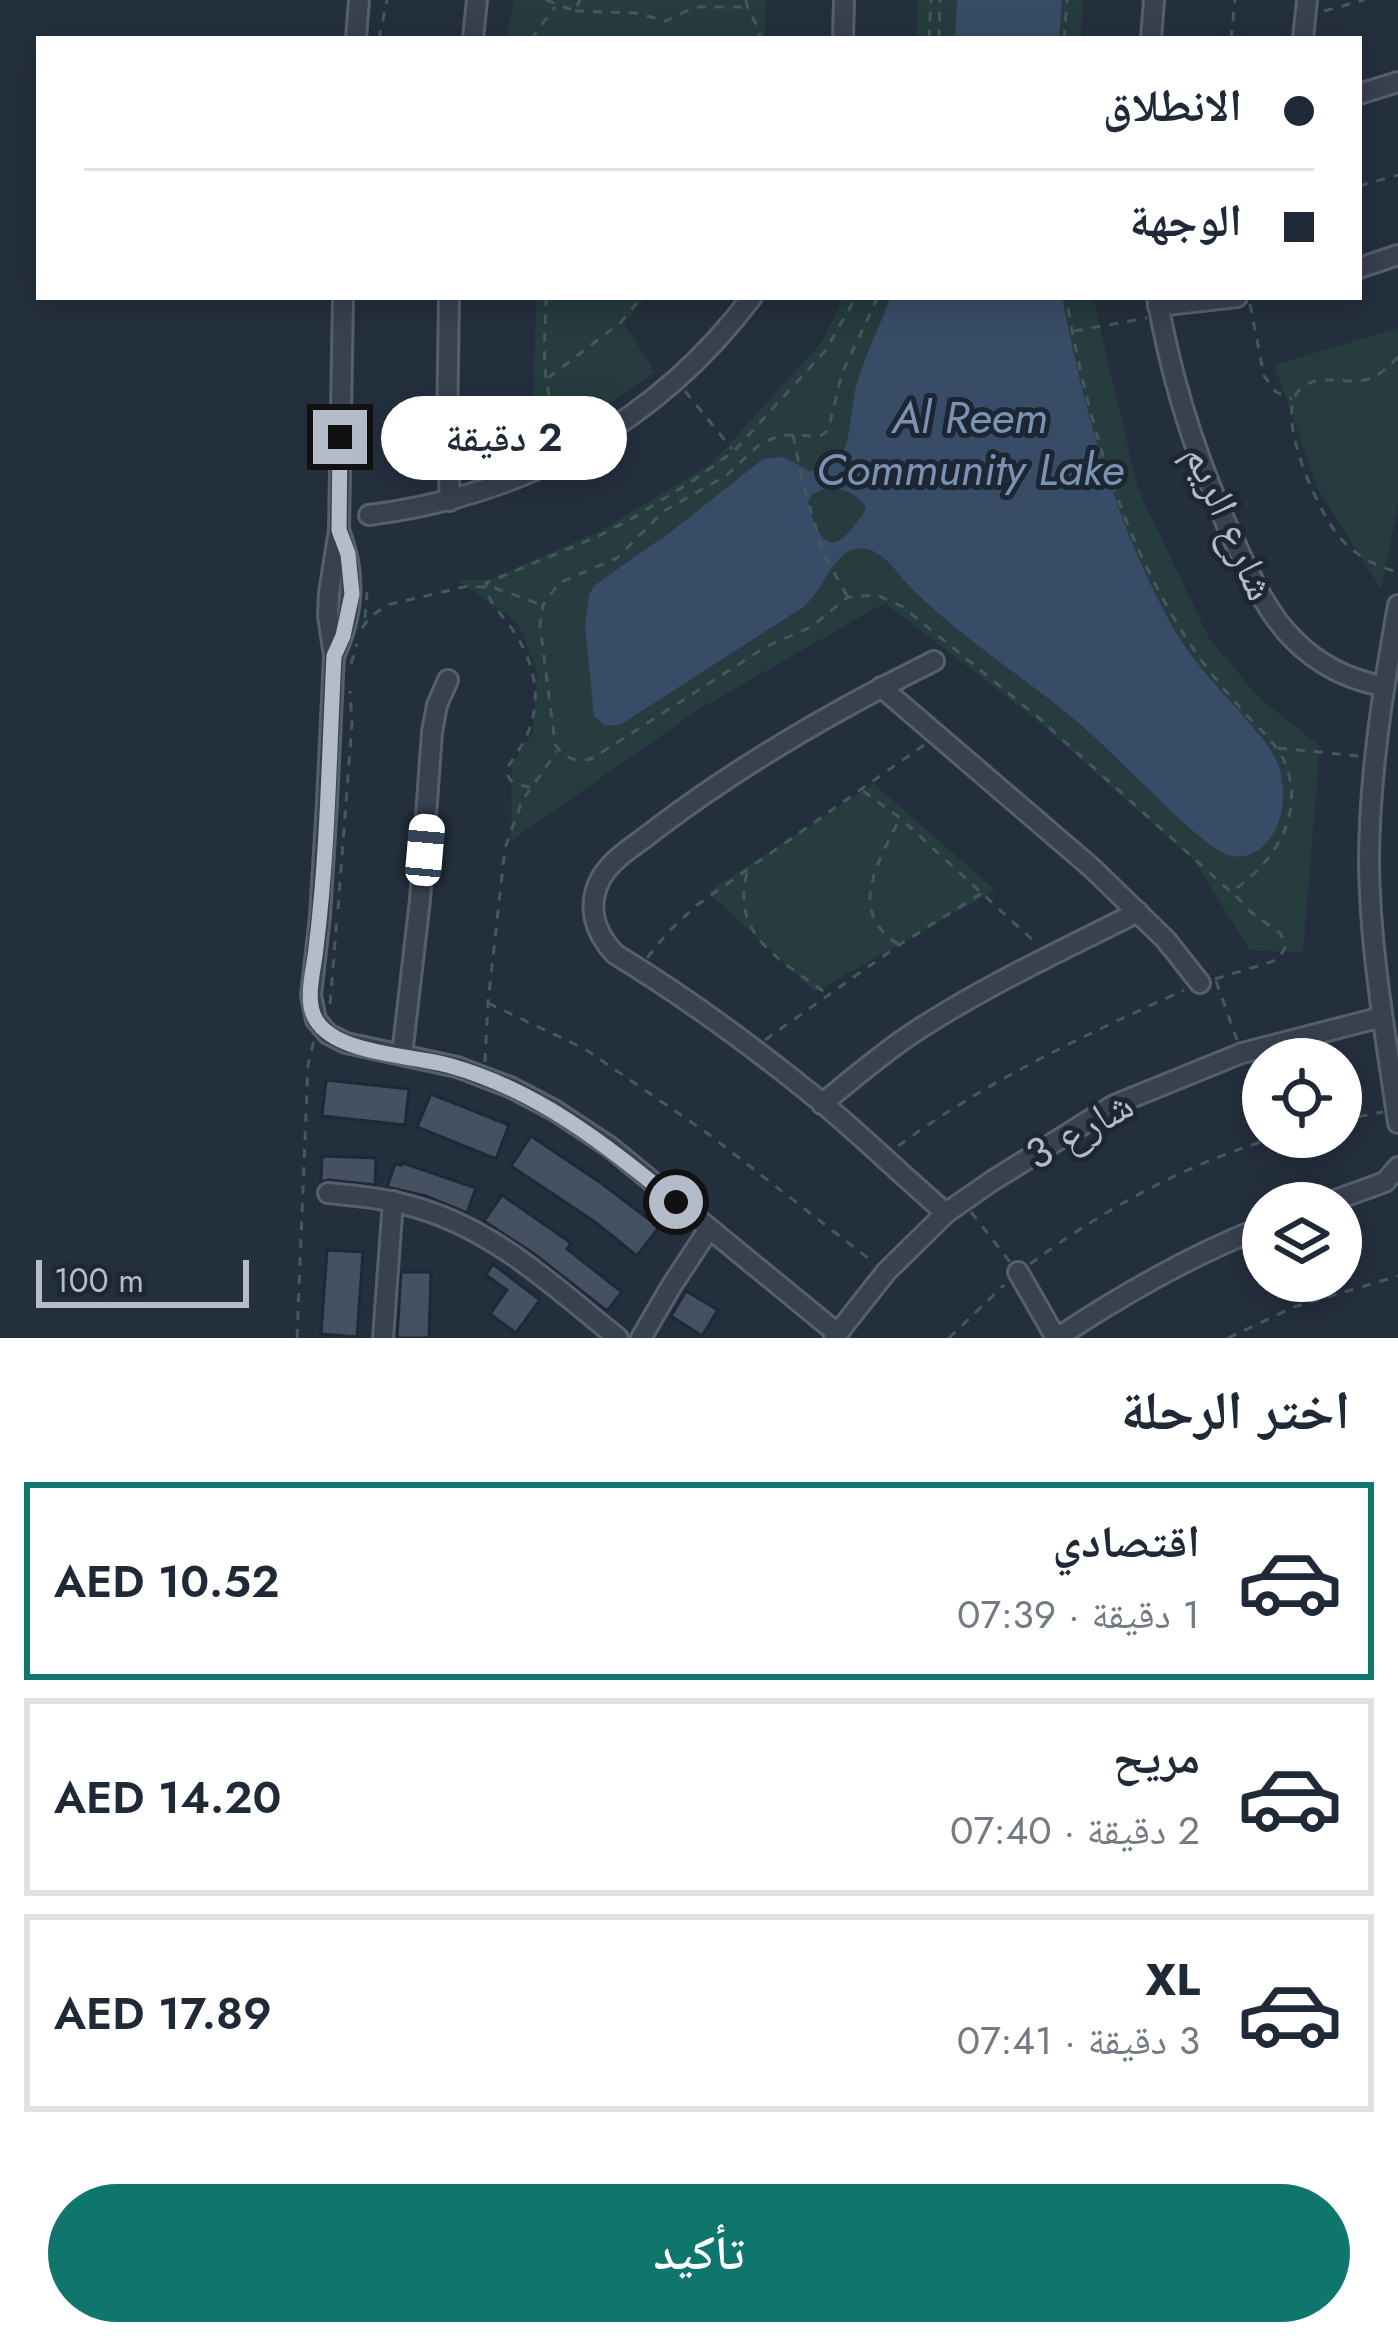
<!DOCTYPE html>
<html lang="ar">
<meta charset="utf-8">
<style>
:root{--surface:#fff;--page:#f6f6f7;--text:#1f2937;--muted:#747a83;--line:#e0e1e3;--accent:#0f766e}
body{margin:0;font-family:Jost,"Noto Naskh Arabic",sans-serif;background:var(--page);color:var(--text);direction:rtl;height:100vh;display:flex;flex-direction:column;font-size:45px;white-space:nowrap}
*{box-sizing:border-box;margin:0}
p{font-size:39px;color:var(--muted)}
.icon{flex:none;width:66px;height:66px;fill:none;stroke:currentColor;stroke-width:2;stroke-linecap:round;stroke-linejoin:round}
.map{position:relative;height:1338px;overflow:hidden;direction:ltr}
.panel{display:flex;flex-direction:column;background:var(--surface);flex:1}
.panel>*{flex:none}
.guide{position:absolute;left:36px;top:36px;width:1326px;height:264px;border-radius:0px;box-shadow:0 6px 30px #0003;direction:rtl;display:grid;align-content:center;height:264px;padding:0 48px;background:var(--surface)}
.fabs{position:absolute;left:1242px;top:1038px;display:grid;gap:24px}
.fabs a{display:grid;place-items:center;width:120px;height:120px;border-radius:50%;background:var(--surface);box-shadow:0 6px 30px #0003;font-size:60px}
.scale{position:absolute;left:36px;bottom:30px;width:213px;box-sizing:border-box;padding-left:12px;border:6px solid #b4bcc9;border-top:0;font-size:33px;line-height:42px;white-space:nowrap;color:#b4bcc9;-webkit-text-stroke:9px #1d2633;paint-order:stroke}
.end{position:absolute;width:54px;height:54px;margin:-27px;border:15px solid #b4bcc9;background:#111;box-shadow:0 0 0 6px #111}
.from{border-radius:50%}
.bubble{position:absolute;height:84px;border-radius:42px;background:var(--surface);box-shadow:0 6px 30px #0003;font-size:39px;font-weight:600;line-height:84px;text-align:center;direction:rtl}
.car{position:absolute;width:36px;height:72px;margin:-36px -18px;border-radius:15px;box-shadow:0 0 9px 3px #0007;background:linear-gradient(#fff 24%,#345 0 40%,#fff 0 76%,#345 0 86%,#fff 0)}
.guide b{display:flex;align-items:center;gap:42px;height:114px;font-size:45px}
.guide b+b{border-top:3px solid var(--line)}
.guide i{width:30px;height:30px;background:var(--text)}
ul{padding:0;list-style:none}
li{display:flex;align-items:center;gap:36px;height:198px;margin:0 24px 18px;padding:0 24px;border:6px solid var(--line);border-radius:0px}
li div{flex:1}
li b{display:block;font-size:45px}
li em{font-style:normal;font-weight:600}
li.on{border-color:var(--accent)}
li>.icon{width:108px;height:108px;stroke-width:1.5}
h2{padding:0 48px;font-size:54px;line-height:144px}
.button{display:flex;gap:24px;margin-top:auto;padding:24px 48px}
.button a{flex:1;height:138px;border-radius:72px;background:var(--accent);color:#fff;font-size:48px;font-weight:600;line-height:138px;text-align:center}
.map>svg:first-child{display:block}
</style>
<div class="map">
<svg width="1398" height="1338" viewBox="0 0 1398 1338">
<rect width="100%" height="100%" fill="#242f3e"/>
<g fill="#263c3f">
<path d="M 514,0 L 765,0 L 765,39 L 506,39 Z"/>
<path d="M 917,0 L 1083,0 L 1081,39 L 916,39 Z"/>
<path d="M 536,297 L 646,297 L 624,323 L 655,372 L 579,424 L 547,441 L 533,419 Z"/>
<path d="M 843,297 L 1093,297 L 1138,489 L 1209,638 L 1259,698 L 1320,746 L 1303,953 L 1250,950 L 1194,861 L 1034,718 L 885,603 L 701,708 L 511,841 L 512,763 L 533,732 L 537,671 L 518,623 L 458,580 L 488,580 L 602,530 L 712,463 L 822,342 Z"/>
<path d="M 1398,328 L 1398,503 L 1381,589 L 1318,489 L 1274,365 Z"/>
<path d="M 874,784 L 995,890 L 815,992 L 708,892 Z"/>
</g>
<g fill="#394c67" fill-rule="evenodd">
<path d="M 957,0 L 1062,0 L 1059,39 L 955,39 Z"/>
<path d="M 891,297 L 1062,297 C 1084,413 1117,528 1175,631 C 1193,662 1220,689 1243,716 C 1257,732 1272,747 1279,767 C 1286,791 1285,816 1271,837 C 1263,849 1248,859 1232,856 C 1207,850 1161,800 1141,782 C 1117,759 1094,735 1068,714 C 1017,673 959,635 912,589 C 897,574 881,544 856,549 C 831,554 823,592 803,607 L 620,725 L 604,725 L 594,716 L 585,626 L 589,595 L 595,585 L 672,531 L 763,459 L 784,457 L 809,471 C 821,469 835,465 842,454 C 851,439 851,405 856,387 C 865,356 879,327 891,297 ZM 827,488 C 842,488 860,494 866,509 C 839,552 822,557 808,503 L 812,494 Z"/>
</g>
<g fill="#455162" stroke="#1f2835" stroke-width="3">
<path d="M 326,1080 L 409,1089 L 405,1125 L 322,1116 Z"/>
<path d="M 431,1094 L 509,1125 L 496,1159 L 417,1127 Z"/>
<path d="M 531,1136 L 601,1183 L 659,1227 L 637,1256 L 595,1222 L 511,1166 Z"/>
<path d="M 322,1156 L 376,1158 L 375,1185 L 329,1180 L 321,1182 Z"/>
<path d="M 403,1163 L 476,1188 L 467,1213 L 426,1196 L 387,1187 L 395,1164 L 402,1165 Z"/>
<path d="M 502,1195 L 571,1243 L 567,1249 L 622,1292 L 607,1311 L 533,1253 L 484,1221 Z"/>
<path d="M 327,1250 L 363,1252 L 357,1337 L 321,1334 Z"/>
<path d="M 493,1264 L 540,1300 L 516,1333 L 490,1314 L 507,1290 L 486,1275 Z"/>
<path d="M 401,1272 L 431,1272 L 429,1338 L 397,1338 Z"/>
<path d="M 686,1291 L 718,1310 L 702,1336 L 671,1316 Z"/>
</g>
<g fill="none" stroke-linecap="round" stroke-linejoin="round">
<g stroke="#565f6c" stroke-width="24">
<g id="minor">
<path d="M 356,39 L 359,0"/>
<path d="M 473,39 L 477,0"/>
<path d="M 843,39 L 844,0"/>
<path d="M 1151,39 L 1154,0"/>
<path d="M 1303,39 L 1307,0"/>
<path d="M 1359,94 L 1398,82"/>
<path d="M 1359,268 L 1398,255"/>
<path d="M 343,297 L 339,530 L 329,593 L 328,616 L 334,656 L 327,803 L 320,916 L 311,995 L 316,1020 L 328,1034 L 346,1043 L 457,1067 L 510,1087 L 554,1110 L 610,1147 L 837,1333"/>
<path d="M 449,297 L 447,431 L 450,501"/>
<path d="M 1157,297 C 1172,384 1198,465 1236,545 C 1252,579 1267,613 1294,640 C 1319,665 1349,680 1383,686"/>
<path d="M 1158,306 L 1237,297"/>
<path d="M 369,515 C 525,495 656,424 752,297"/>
<path d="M 1398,605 C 1383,690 1369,777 1369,864 C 1370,951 1386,1037 1398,1123"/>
<path d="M 334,656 C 354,613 356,575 339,530"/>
<path d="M 934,661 C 837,709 743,763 656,829 C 638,844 613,857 601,878 C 586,906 595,933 615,954 C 687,998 755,1048 820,1101 C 863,1137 903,1176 946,1213"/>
<path d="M 881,687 L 1092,868 L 1166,940 L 1200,983"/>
<path d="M 402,1055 L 420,900 L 432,732 L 437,705 L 448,680"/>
<path d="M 822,1104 C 851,1080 879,1056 910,1035 C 982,987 1061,951 1138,912"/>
<path d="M 328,1193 C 360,1196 390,1199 421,1209 C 497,1232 557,1289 618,1338"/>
<path d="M 1327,1203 L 1385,1182 L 1398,1167"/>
<path d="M 1018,1272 L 1056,1338"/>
<path d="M 383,1338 L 393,1201"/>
<path d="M 641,1338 L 672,1285 L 709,1229"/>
<path d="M 834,1338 L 886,1272 L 946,1213 L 992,1181 L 1114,1105 L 1242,1053 L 1382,1017"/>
<path d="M 1057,1338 C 1123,1294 1189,1256 1263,1227"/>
</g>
</g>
<g stroke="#44595c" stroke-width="3" stroke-dasharray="9 9" stroke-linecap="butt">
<path d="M 546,0 L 575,11 L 580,0"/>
<path d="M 746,0 C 747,15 760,23 760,39"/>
<path d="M 575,11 L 635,13 L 666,21 L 695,7 L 746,7"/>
<path d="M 1324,11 L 1364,0"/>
<path d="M 379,39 L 387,0"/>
<path d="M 531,39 L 555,7"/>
<path d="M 929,39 L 931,0"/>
<path d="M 939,39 L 940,0"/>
<path d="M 1064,39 L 1067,0"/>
<path d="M 1231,39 L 1235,0"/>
<path d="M 1359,186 L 1398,175"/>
<path d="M 546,297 C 546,330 538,389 559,416 C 564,421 569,425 574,430"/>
<path d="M 878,297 L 842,373 L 828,431 L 820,436 L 782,435 L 761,443 L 727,475 L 664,511 L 617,558 L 559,583 L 543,605 L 540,625 L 555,744 C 564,759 577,763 593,758 L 767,646 L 811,627 L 848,597 L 877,595 L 903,607 L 1039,718 L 1231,892 C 1271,866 1304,818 1287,768 C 1280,746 1258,728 1243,711 C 1223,688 1203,665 1187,639 C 1121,538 1086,415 1066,297"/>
<path d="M 1250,304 L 1264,376 L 1276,392 L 1292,399"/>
<path d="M 1074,331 L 1147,318"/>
<path d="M 1398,357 C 1389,366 1381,375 1368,379 C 1345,387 1316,369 1297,393 C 1276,420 1320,517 1342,540 C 1358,557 1376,566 1398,572"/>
<path d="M 548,378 L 620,323 L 642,297"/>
<path d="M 685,391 L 732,449"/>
<path d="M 793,435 L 803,484 L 823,552 L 847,596"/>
<path d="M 365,618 L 367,592"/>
<path d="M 362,628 L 370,617 L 387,605 L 468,586 L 495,588 L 542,605"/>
<path d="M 351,664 L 357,644"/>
<path d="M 1278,748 L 1358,756"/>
<path d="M 530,787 C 518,785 507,784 507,769 C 513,758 521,748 526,737 C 545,697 533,656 507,622 C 497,609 486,599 486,583 L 599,536 L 631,519 L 694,480 L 734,451 L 826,350 L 856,297"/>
<path d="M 863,791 L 900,818 L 1036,943"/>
<path d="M 747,873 C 730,937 783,961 827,994"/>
<path d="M 338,909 L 352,724 L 350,691"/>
<path d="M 898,944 C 846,911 879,861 899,820"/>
<path d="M 647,958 L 668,932 L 697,905 L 924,745"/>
<path d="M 1215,979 L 1277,960 L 1285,948 L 1281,934 L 1251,912 L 1233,893"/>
<path d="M 1216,981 L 1237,1040"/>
<path d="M 488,1003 L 585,1049 L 707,1133 L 873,1262"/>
<path d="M 330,1004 L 337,918"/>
<path d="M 765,1040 L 899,945 L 982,893"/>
<path d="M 485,1062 L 488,1003 L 505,848 L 522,801 L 557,751"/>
<path d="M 1341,1120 L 1383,1112"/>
<path d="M 898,1146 C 988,1080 1083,1036 1184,990"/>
<path d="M 971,1212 L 1010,1262"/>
<path d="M 1030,1264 C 1104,1209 1189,1162 1278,1137"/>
<path d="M 297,1338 L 308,1065 L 314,1040"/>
<path d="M 949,1338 L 1004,1285"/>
<path d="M 1228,1338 L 1294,1307 L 1398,1276"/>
</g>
<use href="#minor" stroke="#38414e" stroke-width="18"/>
</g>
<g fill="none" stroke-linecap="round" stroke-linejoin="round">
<path stroke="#b4bcc9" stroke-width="15" d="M 340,437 L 339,530 L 348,554 L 352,594 L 343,636 L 334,656 C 329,754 328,852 316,948 C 314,970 304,1000 316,1020 C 337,1055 414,1055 451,1066 C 539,1091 606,1145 676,1202"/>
</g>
<g text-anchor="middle" stroke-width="10" stroke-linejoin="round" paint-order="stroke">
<g font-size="42" fill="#b4bcc9" stroke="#1d2633">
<text transform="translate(1231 522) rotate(66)" y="15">شارع الريم</text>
<text transform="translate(1079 1129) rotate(-30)" y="15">شارع 3</text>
</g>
<g font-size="45" font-style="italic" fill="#7c92b1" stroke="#1d2633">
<text x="970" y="433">Al Reem<tspan x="970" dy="52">Community Lake</tspan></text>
</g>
</g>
</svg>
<div class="fabs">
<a><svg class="icon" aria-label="locate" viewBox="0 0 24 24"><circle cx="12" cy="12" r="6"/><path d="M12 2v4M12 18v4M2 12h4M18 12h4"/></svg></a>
<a><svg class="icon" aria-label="layers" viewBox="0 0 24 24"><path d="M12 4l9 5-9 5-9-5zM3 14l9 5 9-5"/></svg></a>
</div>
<div class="scale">100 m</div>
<i class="end from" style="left:676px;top:1202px"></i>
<i class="end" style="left:340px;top:437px"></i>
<div class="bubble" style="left:381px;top:396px;width:246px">2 دقيقة</div>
<i class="car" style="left:425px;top:850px;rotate:5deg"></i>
<div class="guide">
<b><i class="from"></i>الانطلاق</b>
<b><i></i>الوجهة</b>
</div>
</div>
<section class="panel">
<h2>اختر الرحلة</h2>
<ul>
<li class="on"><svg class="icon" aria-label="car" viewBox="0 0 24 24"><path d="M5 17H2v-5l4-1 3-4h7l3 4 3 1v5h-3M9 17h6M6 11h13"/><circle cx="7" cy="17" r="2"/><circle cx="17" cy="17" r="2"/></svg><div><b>اقتصادي</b><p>1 دقيقة · 07:39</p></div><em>AED 10.52</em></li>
<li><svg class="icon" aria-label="car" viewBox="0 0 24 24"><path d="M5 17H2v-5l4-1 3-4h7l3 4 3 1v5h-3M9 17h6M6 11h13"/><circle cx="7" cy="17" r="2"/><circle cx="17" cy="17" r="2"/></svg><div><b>مريح</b><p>2 دقيقة · 07:40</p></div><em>AED 14.20</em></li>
<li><svg class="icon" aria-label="car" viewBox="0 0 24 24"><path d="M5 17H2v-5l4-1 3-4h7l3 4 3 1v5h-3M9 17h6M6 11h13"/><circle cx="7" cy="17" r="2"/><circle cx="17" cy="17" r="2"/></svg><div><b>XL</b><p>3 دقيقة · 07:41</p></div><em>AED 17.89</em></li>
</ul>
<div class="button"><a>تأكيد</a></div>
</section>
